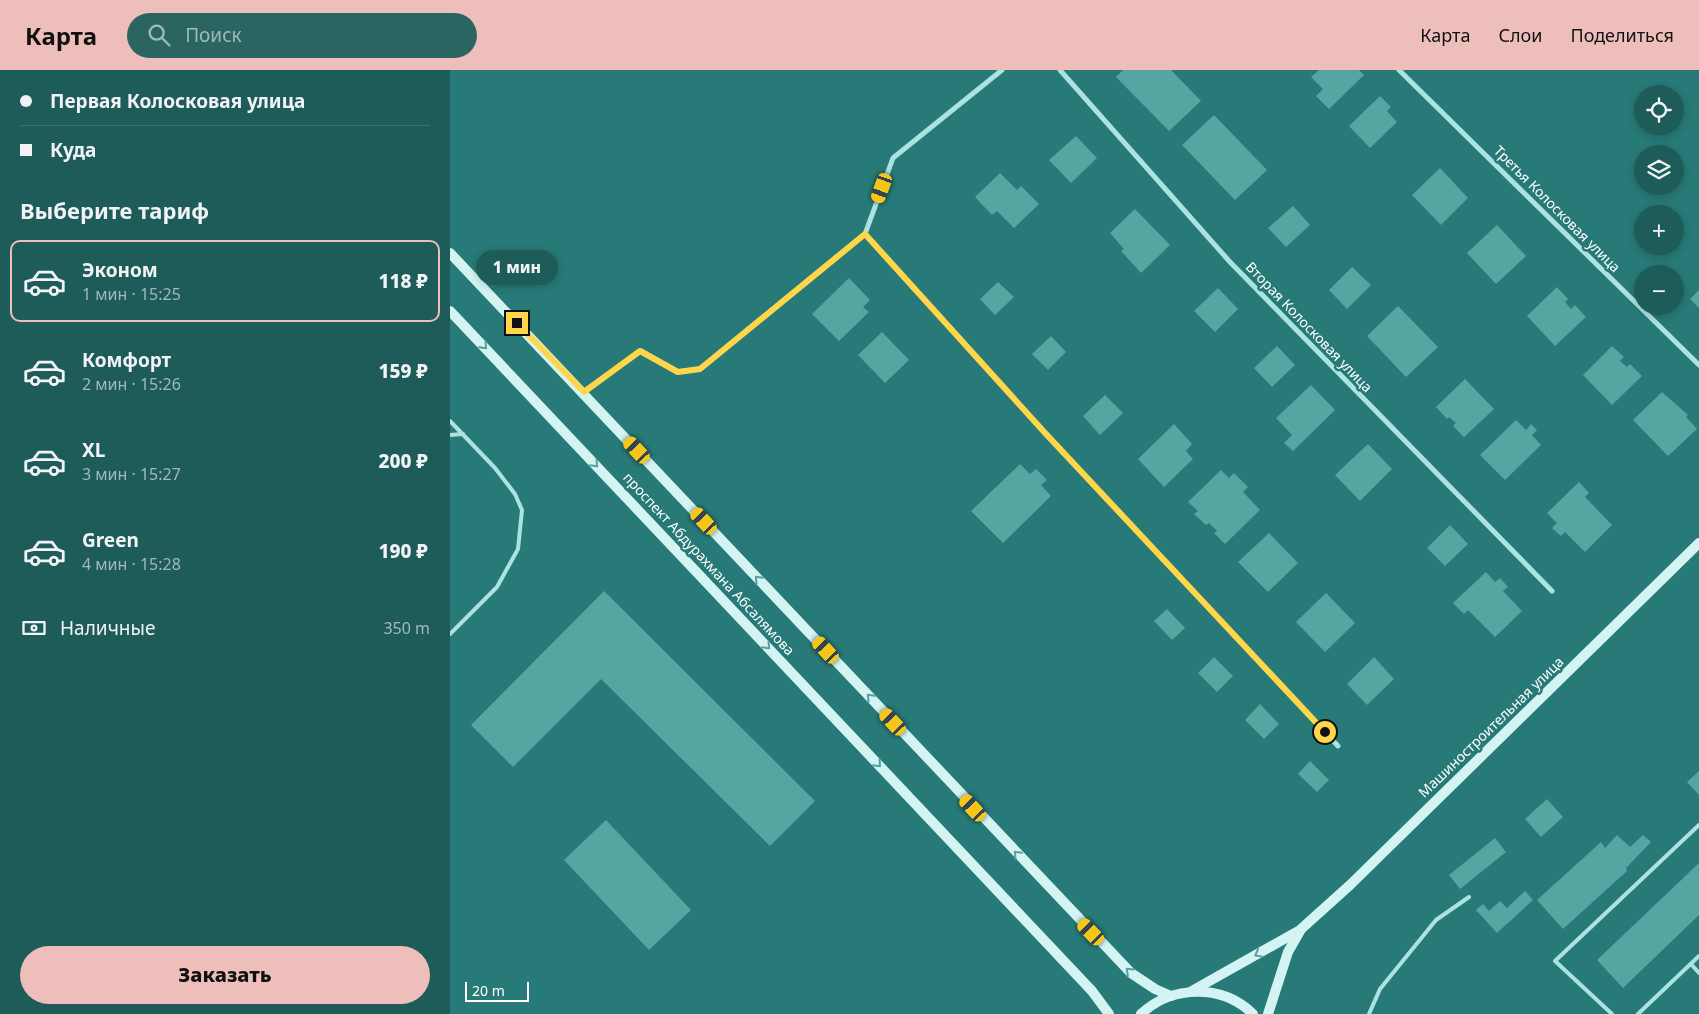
<!DOCTYPE html>
<html lang="ru">
<meta charset="utf-8">
<style>
:root{--surface:#1d5c59;--page:#2a6562;--text:#f1f3f6;--muted:#a0baba;--line:#3b716f;--accent:#eebeba}
body{margin:0;font-family:"Noto Sans",sans-serif;background:var(--page);color:var(--text);height:100vh;display:flex;flex-direction:column;font-size:19px;white-space:nowrap}
*{box-sizing:border-box;margin:0}
p{font-size:16px;color:var(--muted)}
.icon{flex:none;width:28px;height:28px;fill:none;stroke:currentColor;stroke-width:2;stroke-linecap:round;stroke-linejoin:round}
.map{position:relative;flex:1;overflow:hidden}
.details{display:flex;flex-direction:column;background:var(--surface);width:450px}
.details>*{flex:none}
.top-card{display:grid;align-content:center;height:110px;padding:0 20px;background:var(--surface)}
.tools{position:absolute;left:1184px;top:15px;display:grid;gap:10px}
.tools a{display:grid;place-items:center;width:50px;height:50px;border-radius:50%;background:var(--surface);box-shadow:0 2px 8px #0003;font-size:25px}
.scale{position:absolute;left:15px;bottom:12px;width:64px;box-sizing:border-box;padding-left:5px;border:2px solid #fff;border-top:0;font-size:14px;line-height:18px;white-space:nowrap;color:#fff;-webkit-text-stroke:4px #277a77;paint-order:stroke}
.end{position:absolute;width:22px;height:22px;margin:-11px;border:6px solid #ffd54a;background:#111;box-shadow:0 0 0 2px #111}
.from{border-radius:50%}
.bubble{position:absolute;height:35px;border-radius:18px;background:var(--surface);box-shadow:0 2px 8px #0003;font-size:16px;font-weight:800;line-height:35px;text-align:center}
.car{position:absolute;width:15px;height:30px;margin:-15px -8px;border-radius:6px;box-shadow:0 0 4px 1px #0007;background:linear-gradient(#f5c518 24%,#345 0 40%,#f5c518 0 76%,#345 0 86%,#f5c518 0)}
.top-card b{display:flex;align-items:center;gap:18px;height:48px;font-size:19px}
.top-card b+b{border-top:1px solid var(--line)}
.top-card i{width:12px;height:12px;background:var(--text)}
ul{padding:0;list-style:none}
li{display:flex;align-items:center;gap:15px;height:82px;margin:0 10px 8px;padding:0 10px;border:2px solid transparent;border-radius:10px}
li div{flex:1}
li b{display:block;font-size:19px}
li em{font-style:normal;font-weight:800}
li.selected{border-color:var(--accent)}
li>.icon{width:45px;height:45px;stroke-width:1.5}
h2{padding:0 20px;font-size:22px;line-height:60px}
.pay{display:flex;align-items:center;gap:12px;height:55px;padding:0 20px;font-size:19px}
.pay p{margin-inline-start:auto}
.button{display:flex;gap:10px;margin-top:auto;padding:10px 20px}
.button a{flex:1;height:58px;border-radius:30px;background:var(--accent);color:#111;font-size:20px;font-weight:800;line-height:58px;text-align:center}
header{display:flex;align-items:center;gap:30px;box-sizing:border-box;height:70px;padding:0 25px;background:var(--accent);color:#111}
header strong{font-size:24px}
nav{display:flex;gap:28px;margin-inline-start:auto;font-size:18px}
.search{width:350px;height:45px;background:var(--page);display:flex;align-items:center;gap:12px;box-sizing:border-box;padding:0 18px;border-radius:28px;color:var(--muted);font-size:19px}
main{display:flex;flex:1;min-height:0}
.map>svg:first-child{display:block}
</style>
<header>
<strong>Карта</strong>
<div class="search"><svg class="icon" aria-label="search" viewBox="0 0 24 24"><circle cx="10" cy="10" r="6"/><path d="M15 15l6 6"/></svg>Поиск</div>
<nav><a>Карта</a><a>Слои</a><a>Поделиться</a></nav>
</header>
<main>
<section class="details">
<div class="top-card">
<b><i class="from"></i>Первая Колосковая улица</b>
<b><i></i>Куда</b>
</div>
<h2>Выберите тариф</h2>
<ul>
<li class="selected"><svg class="icon" aria-label="car" viewBox="0 0 24 24"><path d="M5 17H2v-5l4-1 3-4h7l3 4 3 1v5h-3M9 17h6M6 11h13"/><circle cx="7" cy="17" r="2"/><circle cx="17" cy="17" r="2"/></svg><div><b>Эконом</b><p>1 мин · 15:25</p></div><em>118 ₽</em></li>
<li><svg class="icon" aria-label="car" viewBox="0 0 24 24"><path d="M5 17H2v-5l4-1 3-4h7l3 4 3 1v5h-3M9 17h6M6 11h13"/><circle cx="7" cy="17" r="2"/><circle cx="17" cy="17" r="2"/></svg><div><b>Комфорт</b><p>2 мин · 15:26</p></div><em>159 ₽</em></li>
<li><svg class="icon" aria-label="car" viewBox="0 0 24 24"><path d="M5 17H2v-5l4-1 3-4h7l3 4 3 1v5h-3M9 17h6M6 11h13"/><circle cx="7" cy="17" r="2"/><circle cx="17" cy="17" r="2"/></svg><div><b>XL</b><p>3 мин · 15:27</p></div><em>200 ₽</em></li>
<li><svg class="icon" aria-label="car" viewBox="0 0 24 24"><path d="M5 17H2v-5l4-1 3-4h7l3 4 3 1v5h-3M9 17h6M6 11h13"/><circle cx="7" cy="17" r="2"/><circle cx="17" cy="17" r="2"/></svg><div><b>Green</b><p>4 мин · 15:28</p></div><em>190 ₽</em></li>
</ul>
<div class="pay"><svg class="icon" aria-label="cash" viewBox="0 0 24 24"><path d="M3 7h18v10H3z"/><circle cx="12" cy="12" r="2"/></svg>Наличные<p>350 m</p></div>
<div class="button"><a>Заказать</a></div>
</section>
<div class="map">
<svg width="1249" height="944" viewBox="0 0 1249 944">
<rect width="100%" height="100%" fill="#277a77"/>
<g fill="#53a6a1">
<path d="M 673,0 L 721,0 L 751,31 L 719,61 L 666,7 Z"/>
<path d="M 869,0 L 909,0 L 914,5 L 879,39 L 866,26 L 873,19 L 861,7 Z"/>
<path d="M 930,26 L 941,37 L 937,41 L 947,52 L 920,78 L 899,56 Z"/>
<path d="M 764,45 L 817,100 L 785,130 L 732,75 Z"/>
<path d="M 626,66 L 647,88 L 621,113 L 599,90 Z"/>
<path d="M 990,98 L 1018,128 L 991,155 L 962,125 Z"/>
<path d="M 550,103 L 567,120 L 571,116 L 589,134 L 564,158 L 547,141 L 542,145 L 525,127 Z"/>
<path d="M 843,136 L 860,155 L 836,177 L 818,158 Z"/>
<path d="M 685,139 L 720,175 L 691,203 L 671,181 L 674,179 L 660,163 Z"/>
<path d="M 1047,155 L 1076,186 L 1046,214 L 1017,183 Z"/>
<path d="M 902,197 L 921,215 L 897,239 L 879,220 Z"/>
<path d="M 399,208 L 420,230 L 413,237 L 419,242 L 389,271 L 362,244 Z"/>
<path d="M 548,212 L 564,227 L 545,245 L 530,229 Z"/>
<path d="M 1107,217 L 1118,229 L 1115,232 L 1121,239 L 1125,235 L 1136,247 L 1105,276 L 1077,246 Z"/>
<path d="M 768,218 L 788,239 L 765,262 L 744,241 Z"/>
<path d="M 1249,220 L 1249,238 L 1240,229 Z"/>
<path d="M 948,236 L 988,277 L 956,307 L 917,266 Z"/>
<path d="M 432,262 L 459,290 L 435,313 L 408,285 Z"/>
<path d="M 601,266 L 616,282 L 598,300 L 582,284 Z"/>
<path d="M 827,276 L 845,295 L 822,317 L 804,298 Z"/>
<path d="M 1162,276 L 1174,287 L 1170,291 L 1177,297 L 1180,294 L 1192,306 L 1162,335 L 1133,305 Z"/>
<path d="M 1015,309 L 1044,339 L 1014,367 L 1003,356 L 1006,353 L 999,347 L 997,349 L 986,337 Z"/>
<path d="M 861,315 L 885,340 L 843,381 L 834,373 L 842,365 L 826,348 Z"/>
<path d="M 1212,322 L 1238,345 L 1236,347 L 1247,359 L 1218,386 L 1183,350 Z"/>
<path d="M 655,325 L 673,343 L 650,365 L 633,346 Z"/>
<path d="M 1066,350 L 1076,360 L 1081,354 L 1087,360 L 1082,365 L 1091,375 L 1055,410 L 1030,385 Z"/>
<path d="M 724,354 L 742,374 L 736,381 L 743,389 L 714,417 L 688,389 Z"/>
<path d="M 918,374 L 942,399 L 910,431 L 885,405 Z"/>
<path d="M 570,394 L 580,404 L 586,399 L 597,410 L 591,415 L 601,426 L 553,473 L 521,441 Z"/>
<path d="M 771,400 L 779,408 L 784,403 L 798,417 L 793,422 L 810,440 L 775,474 L 764,463 L 767,461 L 759,453 L 756,455 L 744,444 L 748,441 L 738,432 Z"/>
<path d="M 1129,412 L 1139,423 L 1135,427 L 1162,455 L 1135,482 L 1115,462 L 1111,466 L 1102,458 L 1107,453 L 1097,443 Z"/>
<path d="M 1000,455 L 1018,474 L 995,496 L 977,478 Z"/>
<path d="M 819,463 L 848,493 L 818,522 L 788,492 Z"/>
<path d="M 1036,502 L 1045,512 L 1050,508 L 1058,517 L 1053,521 L 1072,541 L 1045,567 L 1018,540 L 1014,544 L 1003,533 Z"/>
<path d="M 154,521 L 365,731 L 320,776 L 151,609 L 63,697 L 21,655 Z"/>
<path d="M 876,523 L 905,553 L 875,582 L 846,552 Z"/>
<path d="M 717,539 L 735,558 L 722,570 L 704,551 Z"/>
<path d="M 764,587 L 783,606 L 767,622 L 748,603 Z"/>
<path d="M 924,587 L 944,609 L 917,635 L 897,614 Z"/>
<path d="M 810,634 L 829,654 L 814,669 L 795,650 Z"/>
<path d="M 860,691 L 879,710 L 867,722 L 848,704 Z"/>
<path d="M 1249,701 L 1249,725 L 1237,712 Z"/>
<path d="M 1097,729 L 1113,747 L 1091,767 L 1075,749 Z"/>
<path d="M 156,750 L 241,840 L 199,880 L 114,790 Z"/>
<path d="M 1167,765 L 1180,777 L 1193,765 L 1201,772 L 1176,798 L 1177,801 L 1113,859 L 1087,830 L 1151,772 L 1155,778 Z"/>
<path d="M 1045,768 L 1056,782 L 1010,819 L 999,805 Z"/>
<path d="M 1249,793 L 1249,845 L 1173,918 L 1147,890 Z"/>
<path d="M 1075,821 L 1083,830 L 1047,863 L 1026,840 L 1033,834 L 1039,841 L 1050,831 L 1057,838 Z"/>
</g>
<g fill="none" stroke-linecap="round" stroke-linejoin="round">
<g stroke="#abe3e1" stroke-width="4">
<path d="M 0,351 L 45,398 L 65,424 L 72,440 L 68,479 L 47,517 L 0,564"/>
<path d="M 0,365 L 13,364"/>
<path d="M 1241,894 L 1249,903"/>
<path d="M 919,944 L 930,919 L 986,850 L 1019,827"/>
<path d="M 1162,944 L 1105,891 L 1249,755"/>
<path d="M 1188,944 L 1249,886"/>
</g>
<g stroke="#abe3e1" stroke-width="5">
<path d="M 610,0 L 780,192 L 1102,521"/>
<path d="M 949,0 L 1249,295"/>
<path d="M 415,164 L 596,364 L 888,676"/>
<path d="M 133,322 L 191,281 L 227,302 L 250,299 L 415,164 L 443,88 L 552,0"/>
</g>
<g stroke="#d3f4f3" stroke-width="10">
<path d="M 0,183 L 681,903 L 705,919 L 721,926"/>
<path d="M 0,241 L 642,921 L 659,944"/>
<path d="M 740,922 L 850,860 L 900,815 L 1249,473"/>
<path d="M 691,944 C 722,915 772,914 803,944"/>
<path d="M 818,944 L 838,882 L 850,861"/>
</g>
</g>
<defs><path id="oneway-chevron" d="M-2-3.5L2.5 0L-2 3.5" fill="none" stroke-width="1.6" stroke-linecap="round" stroke-linejoin="round" transform="scale(1.25)"/></defs>
<g stroke="#5b9f9c">
<use href="#oneway-chevron" transform="translate(34 276) rotate(47)"/>
<use href="#oneway-chevron" transform="translate(145 394) rotate(47)"/>
<use href="#oneway-chevron" transform="translate(308 509) rotate(-133)"/>
<use href="#oneway-chevron" transform="translate(317 576) rotate(47)"/>
<use href="#oneway-chevron" transform="translate(420 627) rotate(-133)"/>
<use href="#oneway-chevron" transform="translate(428 694) rotate(47)"/>
<use href="#oneway-chevron" transform="translate(567 784) rotate(-134)"/>
<use href="#oneway-chevron" transform="translate(808 884) rotate(151)"/>
<use href="#oneway-chevron" transform="translate(679 901) rotate(-137)"/>
</g>
<g fill="none" stroke-linecap="round" stroke-linejoin="round">
<path stroke="#ffd54a" stroke-width="6" d="M 67,253 L 134,322 L 190,281 L 228,302 L 250,299 L 415,164 L 596,364 L 875,662"/>
</g>
<g text-anchor="middle" stroke-width="5" stroke-linejoin="round" paint-order="stroke">
<g font-size="14" fill="#fff" stroke="#277a77">
<text transform="translate(1107 139) rotate(45)" y="5">Третья Колосковая улица</text>
<text transform="translate(859 257) rotate(46)" y="5">Вторая Колосковая улица</text>
<text transform="translate(259 494) rotate(47)" y="5">проспект Абдурахмана Абсалямова</text>
<text transform="translate(1041 657) rotate(-44)" y="5">Машиностроительная улица</text>
</g>
</g>
</svg>
<div class="tools">
<a><svg class="icon" aria-label="locate" viewBox="0 0 24 24"><circle cx="12" cy="12" r="6"/><path d="M12 2v4M12 18v4M2 12h4M18 12h4"/></svg></a>
<a><svg class="icon" aria-label="layers" viewBox="0 0 24 24"><path d="M12 4l9 5-9 5-9-5zM3 14l9 5 9-5"/></svg></a>
<a>+</a>
<a>−</a>
</div>
<div class="scale">20 m</div>
<i class="end from" style="left:875px;top:662px"></i>
<i class="end" style="left:67px;top:253px"></i>
<div class="bubble" style="left:26px;top:180px;width:82px">1 мин</div>
<i class="car" style="left:432px;top:118px;rotate:200deg"></i>
<i class="car" style="left:187px;top:380px;rotate:317deg"></i>
<i class="car" style="left:254px;top:451px;rotate:317deg"></i>
<i class="car" style="left:376px;top:580px;rotate:317deg"></i>
<i class="car" style="left:443px;top:652px;rotate:317deg"></i>
<i class="car" style="left:523px;top:738px;rotate:317deg"></i>
<i class="car" style="left:641px;top:862px;rotate:316deg"></i>
</div>
</main>
